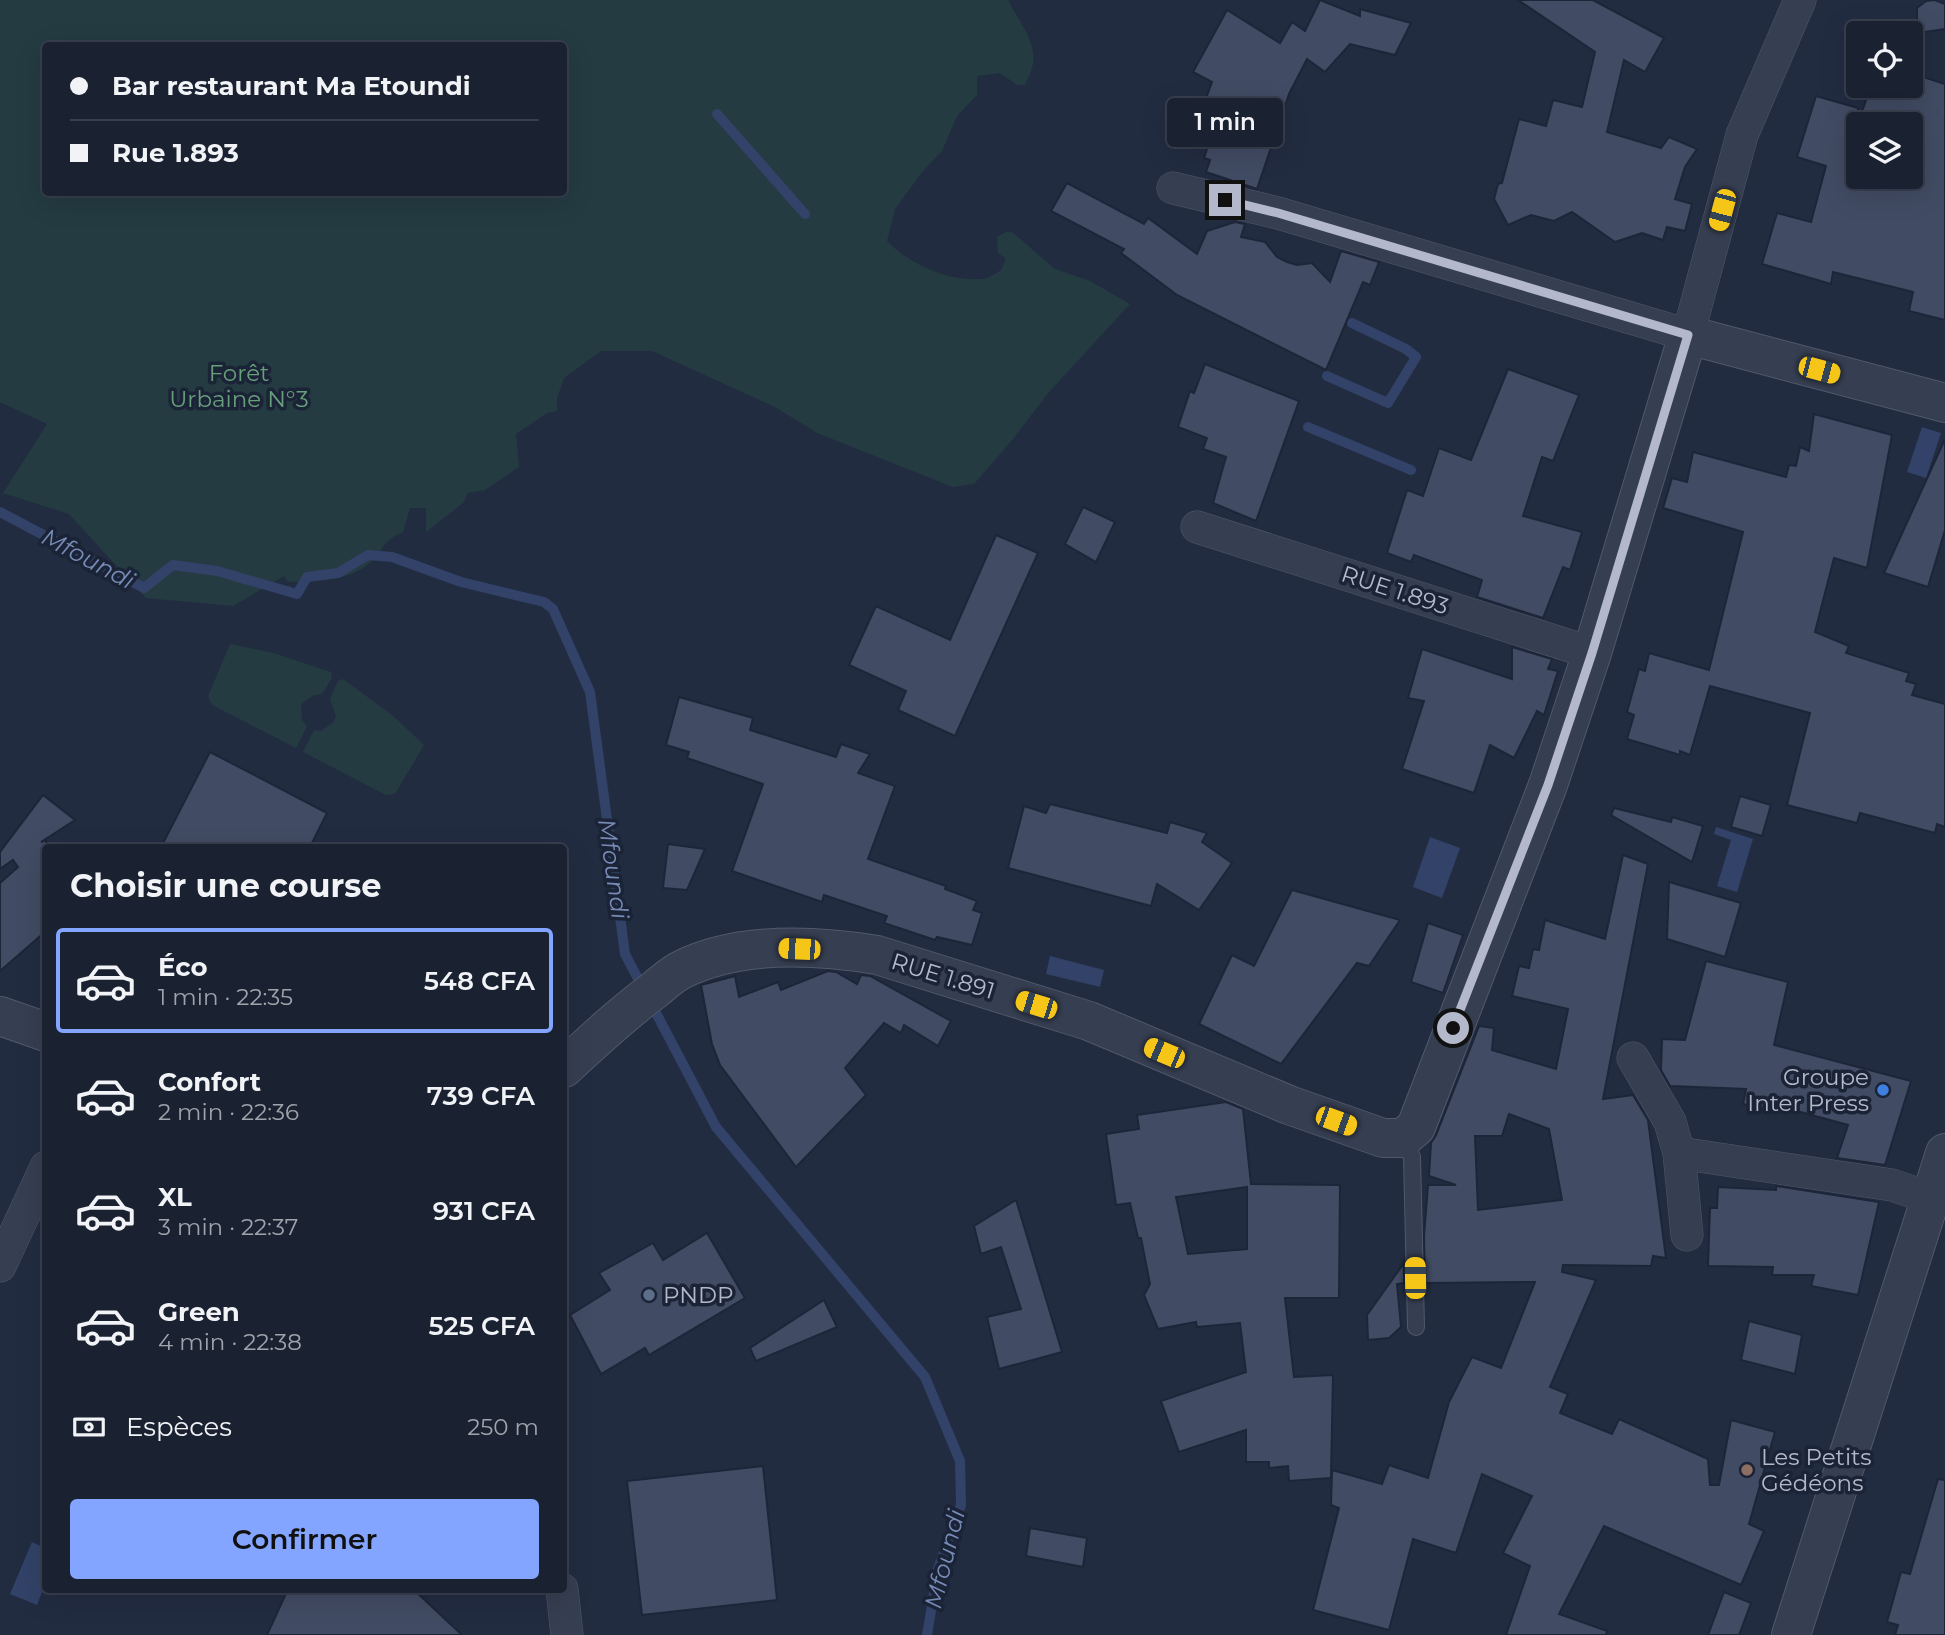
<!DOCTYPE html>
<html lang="fr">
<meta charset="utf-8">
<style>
:root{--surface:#1a2131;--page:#232939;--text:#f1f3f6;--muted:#9fa3ab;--line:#383e4d;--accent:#84a5ff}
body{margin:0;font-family:Montserrat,sans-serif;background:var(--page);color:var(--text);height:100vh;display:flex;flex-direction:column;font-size:26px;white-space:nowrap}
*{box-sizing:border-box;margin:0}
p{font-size:23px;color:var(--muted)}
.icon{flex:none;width:38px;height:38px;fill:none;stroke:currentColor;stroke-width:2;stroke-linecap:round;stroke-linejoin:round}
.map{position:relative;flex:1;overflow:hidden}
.sheet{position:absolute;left:42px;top:844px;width:525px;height:749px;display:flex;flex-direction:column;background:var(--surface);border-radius:7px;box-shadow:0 7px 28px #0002,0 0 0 2px var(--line)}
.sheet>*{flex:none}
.hud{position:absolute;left:42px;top:42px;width:525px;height:154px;border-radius:7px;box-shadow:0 7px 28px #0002,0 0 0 2px var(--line);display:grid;align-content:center;height:154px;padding:0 28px;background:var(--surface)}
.tools{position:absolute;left:1846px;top:21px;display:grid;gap:14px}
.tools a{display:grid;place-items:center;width:77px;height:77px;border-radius:7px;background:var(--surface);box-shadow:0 7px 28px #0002,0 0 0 2px var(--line);font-size:35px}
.end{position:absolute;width:32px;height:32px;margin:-16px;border:9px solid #b3b9cb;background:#111;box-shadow:0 0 0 4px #111}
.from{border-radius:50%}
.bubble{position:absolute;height:49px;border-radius:7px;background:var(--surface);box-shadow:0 7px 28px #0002,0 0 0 2px var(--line);font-size:23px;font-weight:600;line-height:49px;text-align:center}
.car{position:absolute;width:21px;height:42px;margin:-21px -10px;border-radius:9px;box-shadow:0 0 5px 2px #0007;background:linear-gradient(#f5c518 24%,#345 0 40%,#f5c518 0 76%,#345 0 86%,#f5c518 0)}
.hud b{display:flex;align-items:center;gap:24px;height:66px;font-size:26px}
.hud b+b{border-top:2px solid var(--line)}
.hud i{width:18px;height:18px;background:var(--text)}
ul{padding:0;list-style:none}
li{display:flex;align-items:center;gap:21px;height:105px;margin:0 14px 10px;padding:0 14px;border:4px solid transparent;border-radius:7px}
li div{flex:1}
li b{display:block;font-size:26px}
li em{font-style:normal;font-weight:600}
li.current{border-color:var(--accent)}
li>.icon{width:63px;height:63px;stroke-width:1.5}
h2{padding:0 28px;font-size:32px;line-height:84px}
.pay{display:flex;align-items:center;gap:18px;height:77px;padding:0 28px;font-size:26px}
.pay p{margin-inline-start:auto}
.primary-button{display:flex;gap:14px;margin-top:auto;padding:14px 28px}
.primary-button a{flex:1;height:80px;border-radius:7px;background:var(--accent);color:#111;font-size:28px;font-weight:600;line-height:80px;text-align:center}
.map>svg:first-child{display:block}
</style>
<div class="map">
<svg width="1945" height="1635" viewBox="0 0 1945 1635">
<rect width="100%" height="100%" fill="#222c41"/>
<g fill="#243b42" fill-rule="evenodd">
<path d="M 0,0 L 1008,0 C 1016,17 1037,42 1033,63 C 1032,71 1028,78 1025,85 L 1017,85 L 1000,73 L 977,76 L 977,95 L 957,116 L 942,151 L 923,171 L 895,209 L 887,241 C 909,264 949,282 982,279 C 988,279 995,274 1001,270 L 1006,259 L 998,253 L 997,237 L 1008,231 L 1013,233 L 1055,269 L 1090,281 L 1130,304 L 1049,392 L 1013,439 L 974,484 L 953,487 L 817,433 L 775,407 L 652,351 L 601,351 L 564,378 L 557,398 L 557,411 L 547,413 L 516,434 L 519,467 L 485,490 L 468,493 L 463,503 L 426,532 L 426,508 L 410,508 L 403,532 C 380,542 387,547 372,561 C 347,583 320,580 288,582 L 284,576 L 233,606 L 146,598 L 69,514 L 3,493 L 47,424 L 0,402 ZM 46,46 L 564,46 L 564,192 L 46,192 Z"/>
<path d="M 230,644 L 273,653 L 331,672 L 332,678 L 322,694 L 314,695 L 301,704 L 302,720 L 307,726 L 296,748 L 212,705 L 208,696 Z"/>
<path d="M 343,679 L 392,715 L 424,745 L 395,794 L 386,795 L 303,752 L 314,730 L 321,731 L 334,722 L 336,716 L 330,699 L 338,681 Z"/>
</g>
<g fill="#324268">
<path d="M 1922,427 L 1941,433 L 1926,478 L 1907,472 Z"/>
<path d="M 1716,827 L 1753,839 L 1737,892 L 1717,886 L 1731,840 L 1714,834 Z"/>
<path d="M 1430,837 L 1460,848 L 1442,898 L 1413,887 Z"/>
<path d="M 1050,956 L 1104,970 L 1100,987 L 1046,974 Z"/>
<path d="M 32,1542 L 45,1548 L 45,1584 L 37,1605 L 10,1594 Z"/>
</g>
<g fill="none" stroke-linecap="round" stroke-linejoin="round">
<g stroke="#324268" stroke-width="10">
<path d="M 717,114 L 805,214"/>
<path d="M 1327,376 L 1388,403 L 1416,357 L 1406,349 L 1352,323"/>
<path d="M 1308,427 L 1411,470"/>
<path d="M 0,512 L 144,588 L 173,565 L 217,571 L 297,594 L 307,577 L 338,573 L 368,555 L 392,557 L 461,582 L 544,602 L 553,609 L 590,692 L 625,954 L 716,1127 L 925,1377 L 960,1461 L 961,1505 L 938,1569 L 927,1635"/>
</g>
</g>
<g fill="#414b63" stroke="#1d2538" stroke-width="2" fill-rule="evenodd">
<path d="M 1320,0 L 1360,16 L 1360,9 L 1411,23 L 1395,55 L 1350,44 L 1325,72 L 1307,59 L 1289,94 L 1257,189 L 1206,172 L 1210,160 L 1204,158 L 1220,110 L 1204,104 L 1212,82 L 1193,72 L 1227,10 L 1280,43 L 1292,22 L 1305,31 Z"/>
<path d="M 1518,0 L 1593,0 L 1664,38 L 1645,72 L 1624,60 L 1607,132 L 1661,148 L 1669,137 L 1697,149 L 1685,167 L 1675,199 L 1692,204 L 1685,231 L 1667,227 L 1663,240 L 1642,233 L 1615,242 L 1572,212 L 1554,221 L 1531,215 L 1508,225 L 1494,199 L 1498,184 L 1502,183 L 1519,119 L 1546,126 L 1553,100 L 1582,107 L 1595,52 Z"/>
<path d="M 1935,0 L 1945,4 L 1945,29 L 1925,32 L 1917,20 L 1917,8 L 1926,1 Z"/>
<path d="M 1911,73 L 1945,84 L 1945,320 L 1909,311 L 1913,292 L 1833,272 L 1831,284 L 1762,264 L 1777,213 L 1811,222 L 1826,166 L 1797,157 L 1816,96 L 1858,108 L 1858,123 L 1871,86 L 1911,86 ZM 1858,124 L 1911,124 L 1911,177 L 1858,177 Z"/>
<path d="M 1067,183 L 1144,224 L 1148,218 L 1197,254 L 1207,231 L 1235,222 L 1245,224 L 1241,237 L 1265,242 L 1277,257 L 1287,262 L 1297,265 L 1312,263 L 1330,282 L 1341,251 L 1379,262 L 1370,285 L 1363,282 L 1326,370 L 1177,295 L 1121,253 L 1124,249 L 1051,211 Z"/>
<path d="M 1205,364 L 1299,401 L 1256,521 L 1213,503 L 1226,457 L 1203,449 L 1207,438 L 1178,427 L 1190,391 L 1194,393 Z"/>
<path d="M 1508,369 L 1579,395 L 1553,461 L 1542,457 L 1523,516 L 1582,532 L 1570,570 L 1563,567 L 1543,618 L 1477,597 L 1482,580 L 1414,555 L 1411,562 L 1387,553 L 1407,490 L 1423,496 L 1439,448 L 1471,460 Z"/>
<path d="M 1814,414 L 1892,435 L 1867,568 L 1834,558 L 1815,632 L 1849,646 L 1846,653 L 1909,673 L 1906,681 L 1916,684 L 1912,695 L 1945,704 L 1945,827 L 1937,824 L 1935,833 L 1860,813 L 1857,823 L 1787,805 L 1810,713 L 1710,686 L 1690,755 L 1680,751 L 1680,755 L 1627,739 L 1634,715 L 1627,712 L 1639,669 L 1645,671 L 1649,653 L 1709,670 L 1743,532 L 1663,508 L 1672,478 L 1687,482 L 1693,452 L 1786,477 L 1789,465 L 1796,466 L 1800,447 L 1809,451 Z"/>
<path d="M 1945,439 L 1945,530 L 1928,587 L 1884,573 Z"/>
<path d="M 1083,507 L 1115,522 L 1096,562 L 1065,544 Z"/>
<path d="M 996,535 L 1038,553 L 955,736 L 898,710 L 906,691 L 849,665 L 876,606 L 950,640 Z"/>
<path d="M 1512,647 L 1552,659 L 1548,669 L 1558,671 L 1544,715 L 1537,711 L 1514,758 L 1490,745 L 1474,793 L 1402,769 L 1424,701 L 1408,698 L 1422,649 L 1512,679 Z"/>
<path d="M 679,697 L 753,718 L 750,730 L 836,757 L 841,744 L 870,754 L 858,773 L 895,786 L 868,859 L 946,886 L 945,889 L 977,901 L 973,910 L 982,913 L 972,945 L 937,937 L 935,940 L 884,923 L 887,916 L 824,895 L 822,902 L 732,871 L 763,784 L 687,758 L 689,752 L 666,745 Z"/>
<path d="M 210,752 L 327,813 L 310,847 L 161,847 Z"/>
<path d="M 43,795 L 75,820 L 41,842 L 46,840 L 46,931 L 0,971 L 0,883 L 18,867 L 13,860 L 0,869 L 0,852 Z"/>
<path d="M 1740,796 L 1771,805 L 1762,836 L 1731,827 Z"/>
<path d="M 1050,804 L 1167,833 L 1170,822 L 1207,833 L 1202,842 L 1232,863 L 1199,910 L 1157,884 L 1151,906 L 1008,868 L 1024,806 L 1046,813 Z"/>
<path d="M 1614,808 L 1671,822 L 1672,817 L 1703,826 L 1692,862 L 1611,815 Z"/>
<path d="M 668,844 L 705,849 L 687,890 L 663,888 Z"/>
<path d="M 1623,855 L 1648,864 L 1603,1099 L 1633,1095 L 1648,1120 L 1666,1258 L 1653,1256 L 1651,1266 L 1563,1265 L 1562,1272 L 1596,1280 L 1550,1387 L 1568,1394 L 1560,1413 L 1612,1434 L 1619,1419 L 1708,1459 L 1710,1485 L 1719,1485 L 1731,1420 L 1775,1432 L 1749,1524 L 1764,1531 L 1741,1585 L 1604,1526 L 1559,1614 L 1607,1631 L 1606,1635 L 1506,1635 L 1530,1566 L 1503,1553 L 1532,1496 L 1482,1474 L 1456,1553 L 1413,1539 L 1389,1630 L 1313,1610 L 1339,1508 L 1331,1505 L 1332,1470 L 1382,1484 L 1389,1465 L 1428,1478 L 1449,1402 L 1472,1357 L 1501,1368 L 1535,1282 L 1425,1283 L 1424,1236 L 1428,1185 L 1456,1185 L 1429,1176 L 1431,1143 L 1436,1135 L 1479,1026 L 1494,1028 L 1492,1050 L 1556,1069 L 1568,1009 L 1512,996 L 1519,966 L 1529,968 L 1533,949 L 1539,950 L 1545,920 L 1605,939 ZM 1509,1114 L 1549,1129 L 1562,1200 L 1478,1210 L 1475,1136 L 1502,1136 Z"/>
<path d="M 1669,882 L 1741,903 L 1725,957 L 1667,939 Z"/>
<path d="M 1292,890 L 1400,920 L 1369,966 L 1357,963 L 1281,1064 L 1199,1024 L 1232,955 L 1254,966 Z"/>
<path d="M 1428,923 L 1463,935 L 1443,993 L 1411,982 Z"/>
<path d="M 1706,961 L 1788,982 L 1774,1045 L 1911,1081 L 1885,1165 L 1837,1158 L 1848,1125 L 1771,1104 L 1770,1110 L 1743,1104 L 1746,1089 L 1670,1086 L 1661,1070 L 1662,1039 L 1685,1040 Z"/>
<path d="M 828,971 L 836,972 L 857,984 L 861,975 L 870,976 L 951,1021 L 938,1046 L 904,1025 L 901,1033 L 884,1023 L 845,1068 L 866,1095 L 796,1167 L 720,1065 L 712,1044 L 701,985 L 735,976 L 739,997 L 778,982 L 781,990 Z"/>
<path d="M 1226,1102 L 1243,1109 L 1251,1184 L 1340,1185 L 1339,1298 L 1285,1298 L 1294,1377 L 1333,1375 L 1331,1478 L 1289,1481 L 1288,1466 L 1269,1468 L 1269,1462 L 1246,1462 L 1246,1430 L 1179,1452 L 1161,1401 L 1246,1372 L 1240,1323 L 1197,1327 L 1196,1322 L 1158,1329 L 1144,1295 L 1150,1284 L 1141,1238 L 1138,1238 L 1130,1203 L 1116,1205 L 1106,1134 L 1139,1129 L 1137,1115 ZM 1247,1187 L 1247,1249 L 1188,1254 L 1176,1197 Z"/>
<path d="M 1776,1186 L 1879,1202 L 1858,1295 L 1811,1286 L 1814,1275 L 1772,1275 L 1773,1267 L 1708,1266 L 1710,1208 L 1717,1208 L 1718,1187 L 1776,1190 Z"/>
<path d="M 1016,1200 L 1062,1352 L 999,1369 L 987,1317 L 1021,1309 L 1001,1247 L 981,1254 L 974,1226 Z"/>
<path d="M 707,1233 L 745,1298 L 649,1355 L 645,1348 L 601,1374 L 570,1315 L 610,1290 L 599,1273 L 653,1243 L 663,1260 Z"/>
<path d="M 1404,1263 L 1404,1283 L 1397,1284 L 1401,1327 L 1389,1338 L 1368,1340 L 1367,1315 Z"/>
<path d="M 824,1300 L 837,1327 L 756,1361 L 750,1348 Z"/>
<path d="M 1749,1321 L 1802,1335 L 1795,1374 L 1741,1360 Z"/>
<path d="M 763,1466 L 777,1600 L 642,1615 L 627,1481 Z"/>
<path d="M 1938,1479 L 1945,1480 L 1945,1635 L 1895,1635 L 1898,1625 L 1887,1622 L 1901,1572 L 1910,1574 Z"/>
<path d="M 1030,1528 L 1087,1538 L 1083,1567 L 1026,1556 Z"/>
<path d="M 288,1589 L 413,1589 L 462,1635 L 267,1635 Z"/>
<path d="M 1724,1592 L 1751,1603 L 1739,1635 L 1708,1635 Z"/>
</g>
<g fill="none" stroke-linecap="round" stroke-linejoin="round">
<g stroke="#51596b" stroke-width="18">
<path id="service" d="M 1403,1138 L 1412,1157 L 1416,1327"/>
</g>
<g stroke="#51596b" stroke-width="33">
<g id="minor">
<path d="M 1173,188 L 1278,213 L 1688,335 L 1742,135 L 1800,0"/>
<path d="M 1197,527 L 1592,653"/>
<path d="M 1633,1058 L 1670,1122 L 1679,1153 L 1687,1235"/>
<path d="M 1679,1153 L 1892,1185 L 1930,1198"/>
<path d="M 0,1266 L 46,1167"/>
<path d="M 562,1589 L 567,1635"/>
</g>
</g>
<g stroke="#51596b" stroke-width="40">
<g id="tertiary">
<path d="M 0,1016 L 46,1032"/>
<path d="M 564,1068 C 593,1041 621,1015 653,991 C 662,984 672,974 683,969 C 740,941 815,945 877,955 L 1089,1021 L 1289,1105 L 1383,1138 L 1403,1138 L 1416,1127 L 1548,785 L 1592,653 L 1688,335 L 1945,403"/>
<path d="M 1791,1635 L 1945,1153"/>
</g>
</g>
<use href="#service" stroke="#363e51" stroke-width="16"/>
<use href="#minor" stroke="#363e51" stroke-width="32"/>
<use href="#tertiary" stroke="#363e51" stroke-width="38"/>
</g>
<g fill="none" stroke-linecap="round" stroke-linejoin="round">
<path stroke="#b3b9cb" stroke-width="9" d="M 1225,200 L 1278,213 L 1688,335 L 1592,653 L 1548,785 L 1453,1028"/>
</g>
<circle fill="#3f7fe0" stroke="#1b2336" stroke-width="2.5" cx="1883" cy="1090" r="7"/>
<circle fill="#5c6f8a" stroke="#1b2336" stroke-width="2.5" cx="649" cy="1295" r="7"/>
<circle fill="#8d6e63" stroke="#1b2336" stroke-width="2.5" cx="1747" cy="1470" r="7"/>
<g text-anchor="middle" stroke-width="7" stroke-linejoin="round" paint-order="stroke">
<g font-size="23" fill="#689f7b" stroke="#1b2336">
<text x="239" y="381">Forêt<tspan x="239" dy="26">Urbaine N°3</tspan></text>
</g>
<g font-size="23" fill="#b3b9cb" stroke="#1b2336">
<text transform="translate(1395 590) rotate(18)" y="8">RUE 1.893</text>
<text transform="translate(943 976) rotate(17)" y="8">RUE 1.891</text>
</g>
<g font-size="23" fill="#b3b9cb" stroke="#1b2336" text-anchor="start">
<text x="1869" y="1085" text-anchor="end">Groupe<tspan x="1869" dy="26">Inter Press</tspan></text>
<text x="663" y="1303">PNDP</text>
<text x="1761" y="1465">Les Petits<tspan x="1761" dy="26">Gédéons</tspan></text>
</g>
<g font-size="24" font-style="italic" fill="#778bb6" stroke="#1b2336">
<text transform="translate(88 559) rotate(28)" y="8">Mfoundi</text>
<text transform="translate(613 869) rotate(82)" y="8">Mfoundi</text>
<text transform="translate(945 1559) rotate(-76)" y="8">Mfoundi</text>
</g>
</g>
</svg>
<div class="tools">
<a><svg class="icon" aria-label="locate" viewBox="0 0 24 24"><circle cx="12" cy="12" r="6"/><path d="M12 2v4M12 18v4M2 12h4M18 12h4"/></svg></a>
<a><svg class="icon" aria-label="layers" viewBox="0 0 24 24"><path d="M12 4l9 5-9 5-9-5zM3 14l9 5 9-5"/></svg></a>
</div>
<i class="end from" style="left:1453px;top:1028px"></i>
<i class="end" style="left:1225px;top:200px"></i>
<div class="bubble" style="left:1167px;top:98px;width:116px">1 min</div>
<i class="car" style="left:1722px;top:210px;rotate:195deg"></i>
<i class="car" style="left:1819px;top:370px;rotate:105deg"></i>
<i class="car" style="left:799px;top:949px;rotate:272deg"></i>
<i class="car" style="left:1036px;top:1005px;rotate:287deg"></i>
<i class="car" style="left:1164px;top:1053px;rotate:293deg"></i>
<i class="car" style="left:1336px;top:1121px;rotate:110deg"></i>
<i class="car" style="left:1415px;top:1278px;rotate:359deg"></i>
<div class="hud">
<b><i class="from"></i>Bar restaurant Ma Etoundi</b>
<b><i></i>Rue 1.893</b>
</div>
<section class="sheet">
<h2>Choisir une course</h2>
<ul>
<li class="current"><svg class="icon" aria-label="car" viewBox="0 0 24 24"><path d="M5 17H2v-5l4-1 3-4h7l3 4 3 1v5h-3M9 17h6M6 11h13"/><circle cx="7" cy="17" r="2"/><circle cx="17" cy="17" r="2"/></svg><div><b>Éco</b><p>1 min · 22:35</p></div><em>548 CFA</em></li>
<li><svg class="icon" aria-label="car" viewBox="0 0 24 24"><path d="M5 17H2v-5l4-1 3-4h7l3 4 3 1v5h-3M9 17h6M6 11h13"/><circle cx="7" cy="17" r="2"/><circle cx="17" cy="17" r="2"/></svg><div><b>Confort</b><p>2 min · 22:36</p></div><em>739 CFA</em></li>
<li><svg class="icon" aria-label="car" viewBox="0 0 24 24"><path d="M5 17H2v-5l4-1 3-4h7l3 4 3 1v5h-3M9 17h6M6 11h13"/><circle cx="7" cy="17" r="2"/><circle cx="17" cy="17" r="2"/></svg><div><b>XL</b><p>3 min · 22:37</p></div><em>931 CFA</em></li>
<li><svg class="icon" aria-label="car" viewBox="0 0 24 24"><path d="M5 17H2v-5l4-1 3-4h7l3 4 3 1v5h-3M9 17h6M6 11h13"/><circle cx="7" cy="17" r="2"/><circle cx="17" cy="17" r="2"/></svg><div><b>Green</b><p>4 min · 22:38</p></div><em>525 CFA</em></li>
</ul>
<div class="pay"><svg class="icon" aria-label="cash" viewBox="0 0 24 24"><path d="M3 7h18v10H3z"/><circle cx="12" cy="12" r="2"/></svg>Espèces<p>250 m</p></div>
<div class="primary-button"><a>Confirmer</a></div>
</section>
</div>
